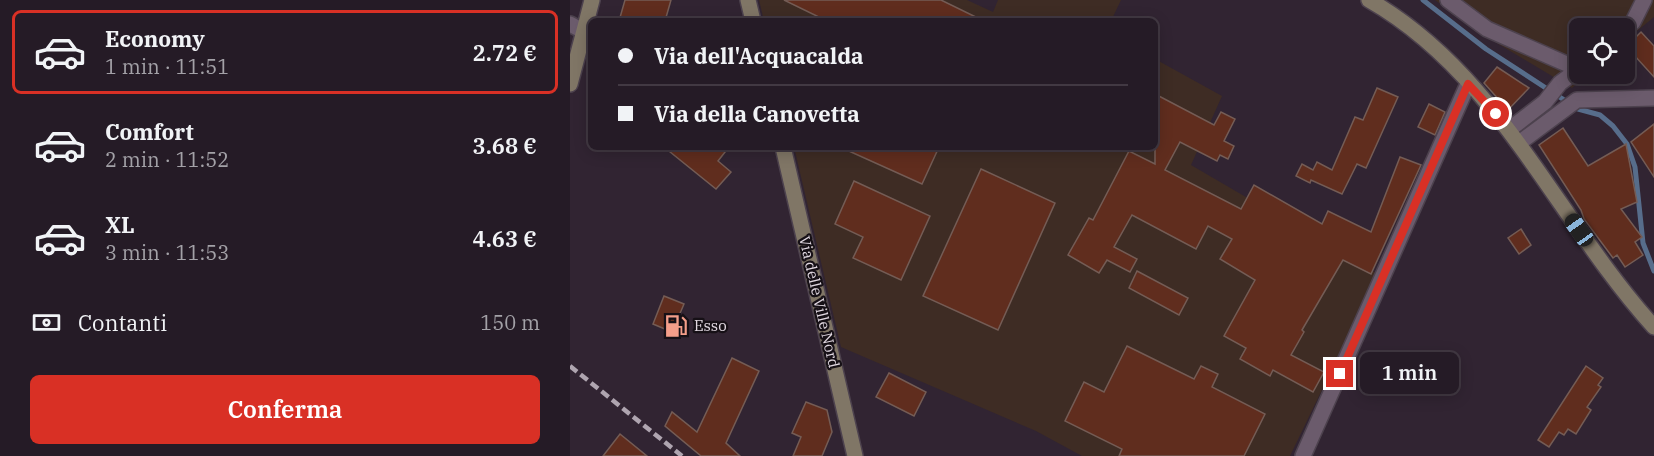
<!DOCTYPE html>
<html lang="it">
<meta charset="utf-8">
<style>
:root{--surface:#251b26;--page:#312832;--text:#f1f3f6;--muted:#a3a1a7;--line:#423943;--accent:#d93025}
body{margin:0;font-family:"IBM Plex Serif",serif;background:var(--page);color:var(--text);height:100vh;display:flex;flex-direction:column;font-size:22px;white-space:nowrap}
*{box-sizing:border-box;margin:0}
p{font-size:20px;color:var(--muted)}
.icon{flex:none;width:33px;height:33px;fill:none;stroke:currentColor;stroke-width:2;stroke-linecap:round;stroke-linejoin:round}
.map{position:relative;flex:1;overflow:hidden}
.details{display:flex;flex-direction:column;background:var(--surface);width:570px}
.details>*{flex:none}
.hud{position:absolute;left:18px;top:18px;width:570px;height:132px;border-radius:9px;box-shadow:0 3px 15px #0003,0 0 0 2px var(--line);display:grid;align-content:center;height:132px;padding:0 30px;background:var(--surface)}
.tools{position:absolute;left:999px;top:18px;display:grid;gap:12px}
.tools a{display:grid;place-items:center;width:66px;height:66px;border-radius:9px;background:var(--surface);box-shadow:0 3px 15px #0003,0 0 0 2px var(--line);font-size:30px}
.end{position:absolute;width:27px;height:27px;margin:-14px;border:8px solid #d93025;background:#fff;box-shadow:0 0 0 3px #fff}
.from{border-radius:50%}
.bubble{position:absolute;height:42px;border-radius:9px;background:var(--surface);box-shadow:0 3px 15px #0003,0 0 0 2px var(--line);font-size:20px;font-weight:600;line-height:42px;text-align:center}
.car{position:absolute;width:18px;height:36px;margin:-18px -9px;border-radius:8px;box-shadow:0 0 4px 2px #0007;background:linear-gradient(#222 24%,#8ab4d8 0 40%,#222 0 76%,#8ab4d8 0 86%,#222 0)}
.hud b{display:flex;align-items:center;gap:21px;height:57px;font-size:22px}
.hud b+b{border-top:2px solid var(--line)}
.hud i{width:15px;height:15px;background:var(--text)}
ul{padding:10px 0 0;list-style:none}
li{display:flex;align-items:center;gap:18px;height:84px;margin:0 12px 9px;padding:0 18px;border:3px solid transparent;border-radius:9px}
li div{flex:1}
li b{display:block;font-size:22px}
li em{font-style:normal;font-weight:600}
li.active{border-color:var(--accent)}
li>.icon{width:54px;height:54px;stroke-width:1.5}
.pay{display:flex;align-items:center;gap:15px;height:66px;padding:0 30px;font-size:22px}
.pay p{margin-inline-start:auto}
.button{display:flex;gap:12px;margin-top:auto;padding:12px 30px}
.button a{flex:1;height:69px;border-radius:9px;background:var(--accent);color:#fff;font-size:24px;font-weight:600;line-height:69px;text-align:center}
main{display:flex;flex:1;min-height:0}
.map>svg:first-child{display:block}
</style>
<main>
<section class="details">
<ul>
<li class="active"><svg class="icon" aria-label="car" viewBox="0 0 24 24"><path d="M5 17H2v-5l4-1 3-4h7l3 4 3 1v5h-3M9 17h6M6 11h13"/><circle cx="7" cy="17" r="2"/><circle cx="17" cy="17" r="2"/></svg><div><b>Economy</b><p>1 min · 11:51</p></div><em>2.72 €</em></li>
<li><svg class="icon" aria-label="car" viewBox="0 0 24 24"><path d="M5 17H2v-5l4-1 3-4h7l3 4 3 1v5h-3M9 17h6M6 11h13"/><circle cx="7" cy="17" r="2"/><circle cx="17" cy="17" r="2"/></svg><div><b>Comfort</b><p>2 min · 11:52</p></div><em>3.68 €</em></li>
<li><svg class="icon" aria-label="car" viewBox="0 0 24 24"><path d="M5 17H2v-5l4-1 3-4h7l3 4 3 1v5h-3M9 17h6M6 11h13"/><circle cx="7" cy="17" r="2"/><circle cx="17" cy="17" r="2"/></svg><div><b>XL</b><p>3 min · 11:53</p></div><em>4.63 €</em></li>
</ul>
<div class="pay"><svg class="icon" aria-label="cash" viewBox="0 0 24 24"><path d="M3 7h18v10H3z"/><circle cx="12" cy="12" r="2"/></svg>Contanti<p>150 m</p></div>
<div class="button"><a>Conferma</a></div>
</section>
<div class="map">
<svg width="1084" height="456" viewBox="0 0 1084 456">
<rect width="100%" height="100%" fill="#312432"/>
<g fill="#3e2c24">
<path d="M 189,0 L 397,0 L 423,12 L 428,0 L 551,0 L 541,21 L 194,21 Z"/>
<path d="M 865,0 L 1084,0 L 1084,17 L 1055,41 L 1054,28 L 1010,28 L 1010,74 L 1018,74 L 1002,88 L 915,36 Z"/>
<path d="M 585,59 L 652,96 L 621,165 L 808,274 L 720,456 L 512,456 L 466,431 L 271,347 L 224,147 L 585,147 Z"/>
</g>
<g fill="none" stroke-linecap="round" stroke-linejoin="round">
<path stroke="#576d8b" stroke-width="5" d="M 853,0 L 916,49 L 1008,109 L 1030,115 L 1043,126 L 1057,144 L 1065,167 L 1073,243 L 1084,271"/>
</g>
<g fill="#602d1e" stroke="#745c55" stroke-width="1.5">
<path d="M 55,0 L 101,0 L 95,21 L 49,21 Z"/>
<path d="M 214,0 L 371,0 L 414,21 L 257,21 Z"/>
<path d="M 1071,32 L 1084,46 L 1084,77 L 1064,55 L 1054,63 L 1054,44 L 1065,34 L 1067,36 Z"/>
<path d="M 927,67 L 959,88 L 938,110 L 914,83 Z"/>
<path d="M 807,88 L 828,97 L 796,168 L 787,164 L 772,194 L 741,180 L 740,183 L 726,176 L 732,164 L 743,170 L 747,162 L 762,170 L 785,117 L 793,120 Z"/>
<path d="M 585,94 L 644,125 L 651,112 L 665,119 L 654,141 L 664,146 L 658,159 L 650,155 L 647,161 L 610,142 L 595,170 L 671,209 L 684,185 L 752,224 L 758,211 L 801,232 L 830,157 L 851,165 L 801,274 L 773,260 L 732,330 L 734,332 L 721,355 L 754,372 L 743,392 L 703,370 L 700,376 L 670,359 L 676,348 L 654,336 L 685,280 L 650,259 L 662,239 L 638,226 L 626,249 L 562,215 L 544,247 L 567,259 L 560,272 L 537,260 L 529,273 L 498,255 L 519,218 L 523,220 L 559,151 L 585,164 Z"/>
<path d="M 859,104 L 875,112 L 865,135 L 848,127 Z"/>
<path d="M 1084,124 L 1084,177 L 1061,142 Z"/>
<path d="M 993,128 L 1018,166 L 1056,144 L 1067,202 L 1051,209 L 1072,237 L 1065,242 L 1073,255 L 1055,267 L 1047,255 L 1043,258 L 1014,219 L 1011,210 L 969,145 Z"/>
<path d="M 94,147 L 159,147 L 148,161 L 161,172 L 146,189 Z"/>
<path d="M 270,147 L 369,147 L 352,184 Z"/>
<path d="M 411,169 L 485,203 L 428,330 L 353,296 Z"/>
<path d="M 284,181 L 360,216 L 331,280 L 283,258 L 293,237 L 265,224 Z"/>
<path d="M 951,229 L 961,245 L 949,254 L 938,238 Z"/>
<path d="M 567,271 L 618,298 L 609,315 L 559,288 Z"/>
<path d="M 94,296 L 114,304 L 102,332 L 83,324 Z"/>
<path d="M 557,346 L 624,379 L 631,366 L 648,374 L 642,387 L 695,414 L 674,456 L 549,456 L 552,449 L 495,421 L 514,382 L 534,392 Z"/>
<path d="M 162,358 L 189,371 L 156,443 L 170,456 L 131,456 L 95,426 L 102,412 L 127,432 Z"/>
<path d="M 1016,366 L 1033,378 L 1028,385 L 1031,387 L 1017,407 L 1021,410 L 1006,434 L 998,429 L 994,435 L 989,432 L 979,447 L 968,440 Z"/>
<path d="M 319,373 L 356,392 L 344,416 L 306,397 Z"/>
<path d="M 236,402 L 257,410 L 262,432 L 252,456 L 223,456 L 231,437 L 222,433 Z"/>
<path d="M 50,434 L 77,456 L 33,456 Z"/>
</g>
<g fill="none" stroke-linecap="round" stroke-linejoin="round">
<g stroke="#4d424e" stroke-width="18">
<g id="street">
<path d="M 878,0 L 917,29 L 1008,69"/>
<path d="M 0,24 L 13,31"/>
<path d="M 1054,29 L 1063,22 L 1074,0"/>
<path d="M 940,129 L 975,102 L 990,83 L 1010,68"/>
<path d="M 949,143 L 1007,100 L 1084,98"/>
<path d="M 733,456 L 898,84"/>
</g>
</g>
<g stroke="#4d424e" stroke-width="18">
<g id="secondary">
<path d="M 178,0 L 183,21"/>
<path d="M 799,0 C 929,74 987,220 1084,327"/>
<path d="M 0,84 L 22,0"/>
<path d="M 213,147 L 285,456"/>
</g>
</g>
<use href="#street" stroke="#6b5b6c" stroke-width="15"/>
<use href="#secondary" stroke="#807666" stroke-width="15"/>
<path stroke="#afa5b0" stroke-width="4.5" stroke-dasharray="9 4.5" stroke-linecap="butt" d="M 0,366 L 112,456"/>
</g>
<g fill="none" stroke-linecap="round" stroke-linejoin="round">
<path stroke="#d93025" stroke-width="8" d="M 770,374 L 898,84 L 926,114"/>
</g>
<defs>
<g id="fuel-bare" transform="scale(1.8)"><path d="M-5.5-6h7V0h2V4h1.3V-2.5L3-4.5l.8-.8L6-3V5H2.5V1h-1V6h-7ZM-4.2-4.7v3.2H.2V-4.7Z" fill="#f49e8a" stroke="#161016" stroke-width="2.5" paint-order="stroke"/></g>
</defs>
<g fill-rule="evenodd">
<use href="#fuel-bare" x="106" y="326"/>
</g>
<g text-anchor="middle" stroke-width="4.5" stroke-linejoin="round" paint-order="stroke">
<g font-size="15" fill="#e1d8e1" stroke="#161016">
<text transform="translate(249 302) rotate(77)" y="5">Via delle Ville Nord</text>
</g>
<g font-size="15" fill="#e1d8e1" stroke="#161016" text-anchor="start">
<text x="124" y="331">Esso</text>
</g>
</g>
</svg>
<div class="tools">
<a><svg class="icon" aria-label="locate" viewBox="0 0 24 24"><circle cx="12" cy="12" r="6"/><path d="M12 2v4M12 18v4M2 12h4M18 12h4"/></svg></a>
</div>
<i class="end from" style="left:926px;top:114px"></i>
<i class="end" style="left:770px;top:374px"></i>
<div class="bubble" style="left:790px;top:352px;width:99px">1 min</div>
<i class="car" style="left:1009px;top:230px;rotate:325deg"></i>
<div class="hud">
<b><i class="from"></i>Via dell'Acquacalda</b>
<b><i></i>Via della Canovetta</b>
</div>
</div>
</main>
